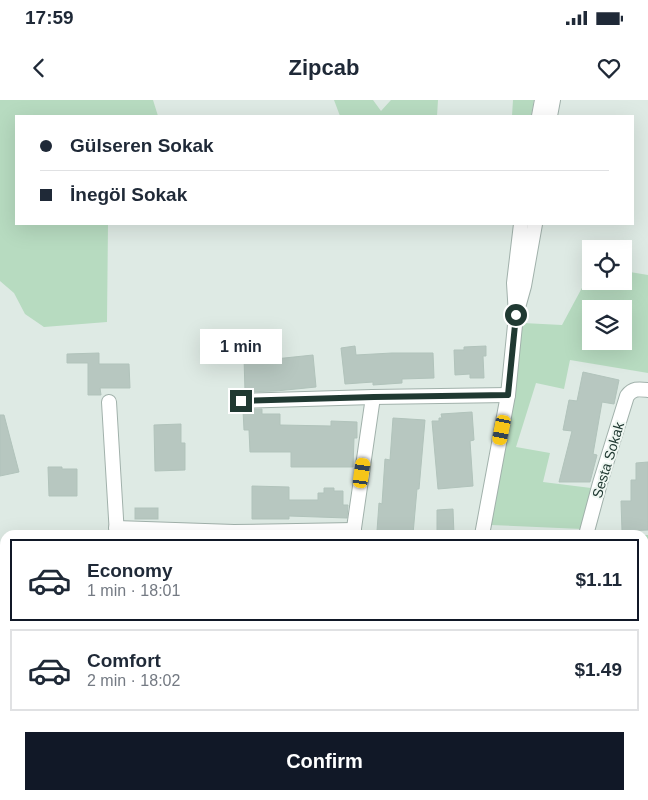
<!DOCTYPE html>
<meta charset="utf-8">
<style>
:root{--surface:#fff;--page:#f2f2f3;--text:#1f2937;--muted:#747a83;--line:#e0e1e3;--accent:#111827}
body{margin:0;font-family:Helvetica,sans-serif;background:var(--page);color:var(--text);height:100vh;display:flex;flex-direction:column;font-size:19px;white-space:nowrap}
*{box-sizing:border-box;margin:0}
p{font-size:16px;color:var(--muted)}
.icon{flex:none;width:28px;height:28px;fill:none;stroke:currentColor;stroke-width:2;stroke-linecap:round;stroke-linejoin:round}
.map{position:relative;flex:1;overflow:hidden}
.panel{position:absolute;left:0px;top:430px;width:649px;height:270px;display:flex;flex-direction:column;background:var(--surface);border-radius:15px 15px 0 0;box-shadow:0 5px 20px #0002}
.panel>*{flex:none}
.banner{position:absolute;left:15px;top:15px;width:619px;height:110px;border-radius:0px;box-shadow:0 5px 20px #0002;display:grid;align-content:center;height:110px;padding:0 25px;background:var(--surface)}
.fabs{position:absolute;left:582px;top:140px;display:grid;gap:10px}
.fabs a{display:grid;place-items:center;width:50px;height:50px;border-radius:0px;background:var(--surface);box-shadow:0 5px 20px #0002;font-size:25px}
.end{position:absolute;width:22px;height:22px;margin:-11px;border:6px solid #203932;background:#fff;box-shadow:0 0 0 2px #fff}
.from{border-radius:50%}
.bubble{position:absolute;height:35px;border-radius:0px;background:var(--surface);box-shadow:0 5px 20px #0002;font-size:16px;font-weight:600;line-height:35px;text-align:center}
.car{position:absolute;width:15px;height:30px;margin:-15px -8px;border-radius:6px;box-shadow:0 0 4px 1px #0007;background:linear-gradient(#f5c518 24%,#345 0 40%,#f5c518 0 76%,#345 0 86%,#f5c518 0)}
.banner b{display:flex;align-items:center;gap:18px;height:48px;font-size:19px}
.banner b+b{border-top:1px solid var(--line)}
.banner i{width:12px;height:12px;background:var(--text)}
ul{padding:9px 0 0;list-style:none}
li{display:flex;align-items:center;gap:15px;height:82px;margin:0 10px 8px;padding:0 15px;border:2px solid var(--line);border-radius:0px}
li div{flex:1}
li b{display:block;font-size:19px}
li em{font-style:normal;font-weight:600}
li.on{border-color:var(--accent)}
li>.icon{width:45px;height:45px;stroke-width:1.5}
.button{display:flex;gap:10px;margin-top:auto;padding:10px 25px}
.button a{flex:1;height:58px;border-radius:0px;background:var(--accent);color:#fff;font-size:20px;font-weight:600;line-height:58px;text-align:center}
.status{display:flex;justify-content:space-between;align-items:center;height:35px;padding:0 25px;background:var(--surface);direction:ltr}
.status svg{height:14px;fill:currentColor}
header{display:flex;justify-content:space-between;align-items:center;height:65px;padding:0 25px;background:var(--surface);font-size:22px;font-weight:600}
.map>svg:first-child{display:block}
</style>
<div class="status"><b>17:59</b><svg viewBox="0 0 49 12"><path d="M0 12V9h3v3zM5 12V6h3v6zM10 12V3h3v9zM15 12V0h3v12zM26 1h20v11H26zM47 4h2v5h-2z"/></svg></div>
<header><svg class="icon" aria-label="back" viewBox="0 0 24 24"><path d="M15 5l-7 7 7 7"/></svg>Zipcab<svg class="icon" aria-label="heart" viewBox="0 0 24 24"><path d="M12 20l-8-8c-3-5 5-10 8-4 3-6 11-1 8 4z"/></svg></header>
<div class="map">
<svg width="648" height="700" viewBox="0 0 648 700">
<rect width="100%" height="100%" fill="#deeae4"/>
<g fill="#b7dbc0" fill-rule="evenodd">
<path d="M 0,0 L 153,0 L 158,16 L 16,16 L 16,124 L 108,124 L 107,222 L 44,227 L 25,214 L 14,193 L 0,181 Z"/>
<path d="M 334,0 L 373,0 L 381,11 L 391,0 L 438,0 L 437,16 L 340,16 Z"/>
<path d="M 513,0 L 534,0 L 531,16 L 512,16 Z"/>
<path d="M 591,171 L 591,181 L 624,181 L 624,171 L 648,175 L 648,273 L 570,260 L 564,289 L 536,283 L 516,347 L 550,353 L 543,382 L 591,388 L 582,429 L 491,425 L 523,223 L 562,225 ZM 591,209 L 624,209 L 624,241 L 591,241 Z"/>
<rect x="644" y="435" width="4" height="103"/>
</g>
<g fill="#b7c7c0" stroke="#b1c3bb">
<path d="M 355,246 L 356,255 L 392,253 L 433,253 L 434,278 L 402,279 L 402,283 L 373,285 L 373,282 L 345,284 L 341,248 Z"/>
<path d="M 486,246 L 486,256 L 483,256 L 484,278 L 470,278 L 470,274 L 455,275 L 454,250 L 464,250 L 464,247 Z"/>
<path d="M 99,253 L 99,264 L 129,264 L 130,288 L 100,288 L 101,295 L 88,295 L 88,263 L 67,263 L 67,254 Z"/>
<path d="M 313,255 L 316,287 L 276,291 L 245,292 L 244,257 L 274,256 L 275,259 Z"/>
<path d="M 583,272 L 619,280 L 614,304 L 602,302 L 593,354 L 597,355 L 590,382 L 559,382 L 572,331 L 563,330 L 569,300 L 577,301 Z"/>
<path d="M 262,309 L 262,314 L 280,314 L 280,325 L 331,326 L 331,321 L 357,322 L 357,338 L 354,338 L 353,367 L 291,367 L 291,352 L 250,352 L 249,330 L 244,330 L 243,310 Z"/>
<path d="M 472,312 L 474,340 L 470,341 L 473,386 L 438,389 L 432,321 L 439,321 L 439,318 L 442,318 L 441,314 Z"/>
<path d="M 0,315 L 4,315 L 19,372 L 0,376 Z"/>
<path d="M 393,318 L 425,320 L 419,389 L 417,389 L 413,434 L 377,431 L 379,403 L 382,404 L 385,359 L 390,360 Z"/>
<path d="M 181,324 L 181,343 L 185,343 L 185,370 L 155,371 L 154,325 Z"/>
<path d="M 648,362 L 648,430 L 622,431 L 621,401 L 631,401 L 631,380 L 636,380 L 636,363 Z"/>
<path d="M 48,367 L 62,367 L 62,369 L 77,369 L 77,396 L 49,396 Z"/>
<path d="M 252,386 L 289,387 L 289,400 L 318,400 L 318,393 L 324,393 L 324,388 L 334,388 L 334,391 L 343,391 L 343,405 L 348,405 L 347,418 L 289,416 L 289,419 L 252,419 Z"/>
<rect x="135" y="408" width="23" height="11"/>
<path d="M 453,409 L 454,435 L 437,435 L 437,410 Z"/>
</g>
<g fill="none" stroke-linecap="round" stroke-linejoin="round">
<g stroke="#a1b1ab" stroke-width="16">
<g id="street">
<path d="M 539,16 L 542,0"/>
<path d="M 550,16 L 553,0"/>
<path d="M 519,204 L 524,186 L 535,124"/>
<path d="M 241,301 L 373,297 L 508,295"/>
<path d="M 109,302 L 117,435"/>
<path d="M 116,428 L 234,432 L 354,430"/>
<path d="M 353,435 L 373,297"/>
<path d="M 482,435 L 508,295 L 516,215 L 514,183 L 521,124"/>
<path d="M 586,435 L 600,383 L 627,296 C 633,288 639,289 648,290"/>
<path d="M 644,551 L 648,551"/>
<path d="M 0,671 L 5,669"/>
<path d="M 319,700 L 319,695"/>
</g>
</g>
<g stroke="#9eb6ac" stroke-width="18">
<g id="secondary">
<path d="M 644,672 L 648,672"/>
<path d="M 420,700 L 449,695"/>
</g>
</g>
<use href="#street" stroke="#fff" stroke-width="14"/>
<use href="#secondary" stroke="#fff" stroke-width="15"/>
</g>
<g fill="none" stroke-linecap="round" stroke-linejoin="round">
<path stroke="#203932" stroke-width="6" d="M 241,301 L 374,297 L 508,295 L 516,215"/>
</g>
<g text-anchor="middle" stroke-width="4" stroke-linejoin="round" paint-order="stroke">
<g font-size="14" fill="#203932" stroke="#eff7f2">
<text transform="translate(608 360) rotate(-73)" y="5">Sesta Sokak</text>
</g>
</g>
</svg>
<div class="fabs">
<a><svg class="icon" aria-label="locate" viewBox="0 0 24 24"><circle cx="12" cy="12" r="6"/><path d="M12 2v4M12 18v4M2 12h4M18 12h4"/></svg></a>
<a><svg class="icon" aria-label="layers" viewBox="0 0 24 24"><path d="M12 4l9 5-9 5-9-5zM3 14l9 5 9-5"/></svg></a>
</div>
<i class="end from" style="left:516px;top:215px"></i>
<i class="end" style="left:241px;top:301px"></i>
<div class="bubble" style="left:200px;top:229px;width:82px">1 min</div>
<i class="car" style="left:502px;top:330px;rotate:191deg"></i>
<i class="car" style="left:362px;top:373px;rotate:8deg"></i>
<div class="banner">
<b><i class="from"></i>Gülseren Sokak</b>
<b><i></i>İnegöl Sokak</b>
</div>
<section class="panel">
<ul>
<li class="on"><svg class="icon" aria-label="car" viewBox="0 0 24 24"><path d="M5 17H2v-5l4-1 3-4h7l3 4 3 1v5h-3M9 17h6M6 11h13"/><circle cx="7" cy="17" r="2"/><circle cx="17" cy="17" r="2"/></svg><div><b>Economy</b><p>1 min · 18:01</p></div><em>$1.11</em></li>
<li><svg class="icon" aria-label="car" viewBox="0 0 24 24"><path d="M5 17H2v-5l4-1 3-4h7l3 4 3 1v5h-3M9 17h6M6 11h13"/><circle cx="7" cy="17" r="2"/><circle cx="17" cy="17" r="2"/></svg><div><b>Comfort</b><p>2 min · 18:02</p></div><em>$1.49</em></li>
</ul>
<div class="button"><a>Confirm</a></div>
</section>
</div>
